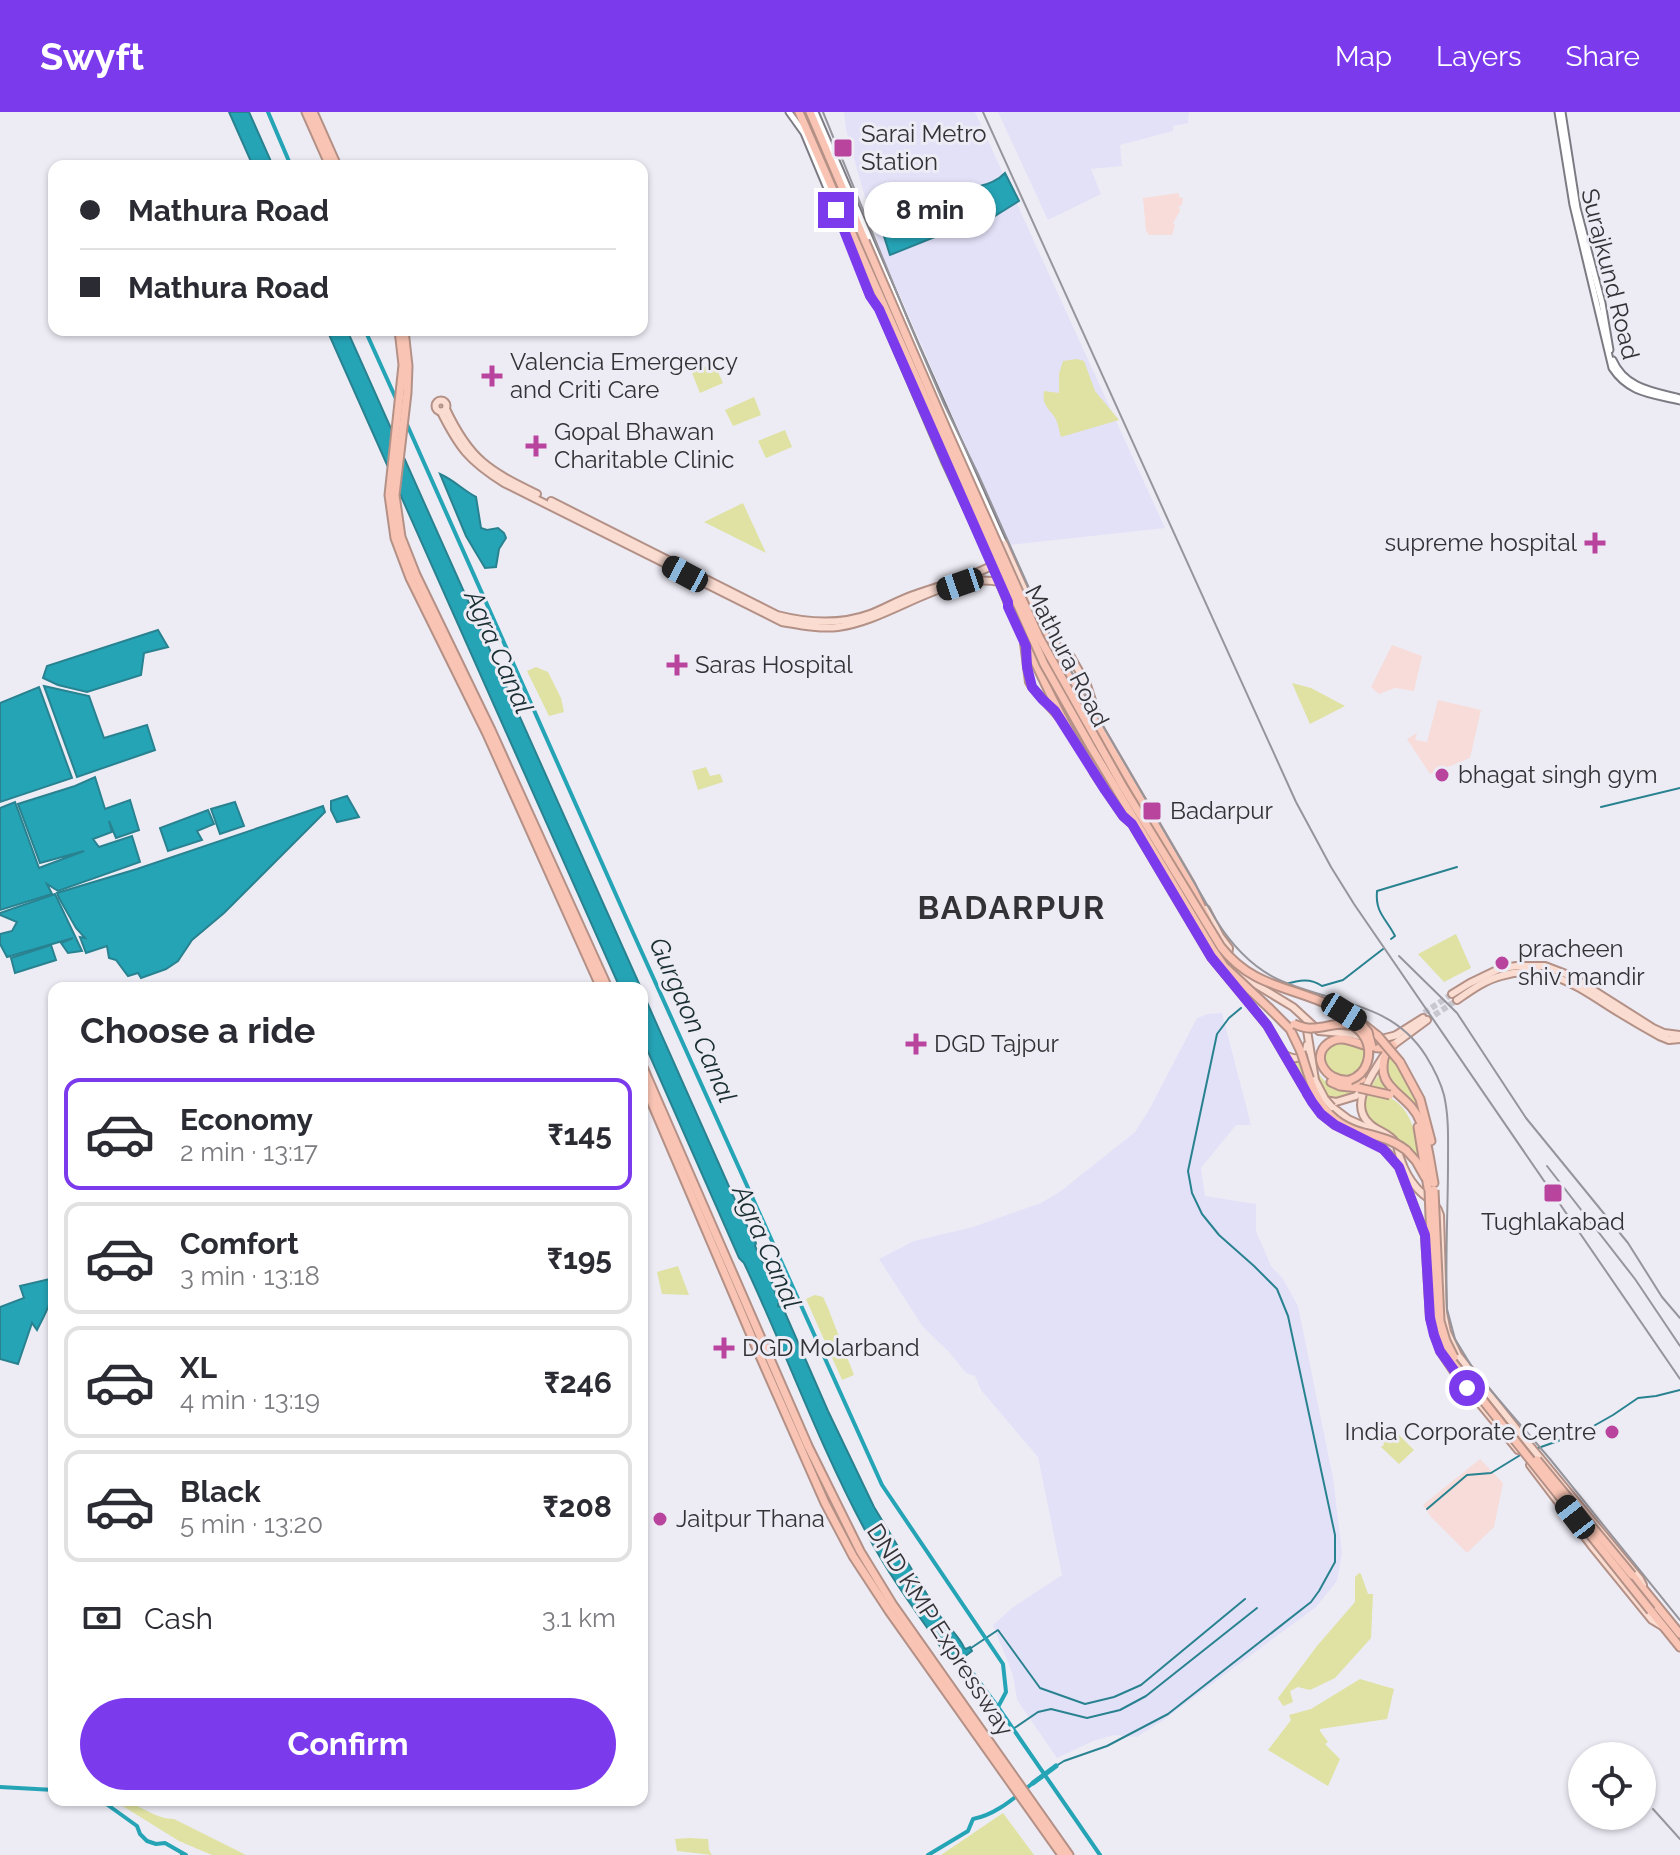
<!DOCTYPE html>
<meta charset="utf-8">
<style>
:root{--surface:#fff;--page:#f7f7f7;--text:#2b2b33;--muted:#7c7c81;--line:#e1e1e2;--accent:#7c3aed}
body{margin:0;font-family:Raleway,sans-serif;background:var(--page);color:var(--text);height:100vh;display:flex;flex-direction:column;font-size:30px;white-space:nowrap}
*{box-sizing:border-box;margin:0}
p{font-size:26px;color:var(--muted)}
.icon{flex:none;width:44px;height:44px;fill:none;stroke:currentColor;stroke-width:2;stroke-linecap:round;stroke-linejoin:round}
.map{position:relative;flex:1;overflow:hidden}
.details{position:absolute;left:48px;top:870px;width:600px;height:824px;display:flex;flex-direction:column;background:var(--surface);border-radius:16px;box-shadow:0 2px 6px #0004}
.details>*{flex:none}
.hud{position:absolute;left:48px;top:48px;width:600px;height:176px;border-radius:16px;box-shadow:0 2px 6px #0004;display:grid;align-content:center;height:176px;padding:0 32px;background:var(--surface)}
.buttons{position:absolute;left:1568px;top:1630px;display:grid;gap:16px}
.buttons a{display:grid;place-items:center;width:88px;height:88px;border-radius:50%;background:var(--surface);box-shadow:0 2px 6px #0004;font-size:40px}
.end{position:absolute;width:36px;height:36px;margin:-18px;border:10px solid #7c3aed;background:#fff;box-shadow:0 0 0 4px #fff}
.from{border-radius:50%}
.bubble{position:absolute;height:56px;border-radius:28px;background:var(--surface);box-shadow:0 2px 6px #0004;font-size:26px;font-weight:700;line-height:56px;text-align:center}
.car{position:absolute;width:24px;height:48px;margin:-24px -12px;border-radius:10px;box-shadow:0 0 6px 2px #0007;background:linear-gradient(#222 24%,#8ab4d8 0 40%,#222 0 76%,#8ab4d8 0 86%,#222 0)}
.hud b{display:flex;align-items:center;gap:28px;height:76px;font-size:30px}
.hud b+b{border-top:2px solid var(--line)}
.hud i{width:20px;height:20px;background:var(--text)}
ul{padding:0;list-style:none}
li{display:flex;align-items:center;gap:24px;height:112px;margin:0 16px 12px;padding:0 16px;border:4px solid var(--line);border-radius:16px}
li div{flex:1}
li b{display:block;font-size:30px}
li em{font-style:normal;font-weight:700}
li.active{border-color:var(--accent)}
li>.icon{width:72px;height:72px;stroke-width:1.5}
h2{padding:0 32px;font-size:36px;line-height:96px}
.pay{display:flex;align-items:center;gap:20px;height:88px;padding:0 32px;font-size:30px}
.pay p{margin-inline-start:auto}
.action{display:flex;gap:16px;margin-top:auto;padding:16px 32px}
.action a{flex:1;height:92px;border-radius:48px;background:var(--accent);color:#fff;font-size:32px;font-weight:700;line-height:92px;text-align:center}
header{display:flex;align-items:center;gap:48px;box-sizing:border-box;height:112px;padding:0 40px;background:var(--accent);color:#fff}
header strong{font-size:38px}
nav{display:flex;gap:44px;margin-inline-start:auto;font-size:28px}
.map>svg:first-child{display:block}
</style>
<header>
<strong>Swyft</strong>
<nav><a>Map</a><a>Layers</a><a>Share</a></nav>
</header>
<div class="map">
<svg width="1680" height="1743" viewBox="0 0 1680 1743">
<rect width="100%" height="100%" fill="#edecf5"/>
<g fill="#e3e1f7">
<path d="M 844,0 L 975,0 L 1165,416 L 1009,433 L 880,138 L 846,18 Z"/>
<path d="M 998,0 L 1189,0 L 1188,11 L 1173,14 L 1173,19 L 1120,33 L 1122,54 L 1091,57 L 1101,82 L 1048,108 Z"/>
<path d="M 1222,901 L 1251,1013 L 1236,1013 L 1201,1056 L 1205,1084 L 1256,1092 L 1256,1119 L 1271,1154 L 1283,1167 L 1298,1194 L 1333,1366 L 1342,1441 L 1337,1469 L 1316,1495 L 1162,1609 L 1137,1625 L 1114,1623 L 1093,1629 L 1057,1646 L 1017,1588 L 1013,1563 L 993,1513 L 1012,1496 L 1062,1463 L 1038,1345 L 981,1278 L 975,1264 L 966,1261 L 949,1240 L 923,1215 L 879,1147 L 914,1129 L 973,1115 L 1041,1091 L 1061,1079 L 1135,1020 L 1149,998 L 1197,906 L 1208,902 Z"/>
</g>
<g fill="#f7dcd9">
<path d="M 1179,81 L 1179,85 L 1183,86 L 1182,93 L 1179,94 L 1180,99 L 1173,111 L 1175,113 L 1172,123 L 1149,123 L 1146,119 L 1143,86 Z"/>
<path d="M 1392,533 L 1422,544 L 1414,579 L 1395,576 L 1379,582 L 1371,575 Z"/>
<path d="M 1438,588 L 1481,598 L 1470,646 L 1430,662 L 1407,627 L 1417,621 L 1415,628 L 1427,630 Z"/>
<path d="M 1480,1347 L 1503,1371 L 1494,1415 L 1467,1441 L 1431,1405 L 1423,1393 Z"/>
</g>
<g fill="#dfe2a2">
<path d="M 1077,247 L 1084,249 L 1095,279 L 1119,308 L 1061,325 C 1059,319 1058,310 1054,304 C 1047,295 1042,292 1044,279 L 1059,281 L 1059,262 L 1063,249 Z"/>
<path d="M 714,251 L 723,271 L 700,281 L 692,261 Z"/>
<path d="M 754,285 L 761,303 L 733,314 L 725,298 Z"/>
<path d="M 785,318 L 792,335 L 766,346 L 758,329 Z"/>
<path d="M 743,391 L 766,441 L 704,410 Z"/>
<path d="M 536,555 L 548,560 L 561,586 L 564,600 L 549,604 L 527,559 Z"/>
<path d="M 1292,571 L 1311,576 L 1345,594 L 1310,612 Z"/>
<path d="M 706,655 L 710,664 L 720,662 L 723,670 L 698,678 L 692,659 Z"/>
<path d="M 1456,822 L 1471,856 L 1444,870 L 1418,842 Z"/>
<path d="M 1340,928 L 1364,936 C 1367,951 1360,963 1345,967 L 1326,957 L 1323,944 L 1326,936 Z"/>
<path d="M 1308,941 L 1313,969 L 1318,967 L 1316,957 C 1325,976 1341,976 1360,978 L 1355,982 L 1331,988 L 1307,975 L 1290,947 L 1304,945 Z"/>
<path d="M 1390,943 C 1404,961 1414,981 1422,1002 C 1405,985 1377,968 1390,943 Z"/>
<path d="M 1379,962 L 1391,980 L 1389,985 C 1412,997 1416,1023 1420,1046 C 1413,1038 1405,1031 1396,1025 C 1384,1015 1360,1010 1364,990 C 1366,980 1374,971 1379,962 Z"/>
<path d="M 678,1154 L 689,1183 L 662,1182 L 657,1160 Z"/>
<path d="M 815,1183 L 823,1185 L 828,1196 L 854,1263 L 842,1268 L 806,1187 Z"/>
<path d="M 1396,1320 L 1414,1338 L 1399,1352 L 1381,1335 L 1384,1333 L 1383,1331 Z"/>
<path d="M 1359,1461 L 1361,1462 L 1368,1482 L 1373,1482 L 1371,1526 L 1335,1566 L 1310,1578 L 1298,1575 L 1290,1579 L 1293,1590 L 1283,1594 L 1278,1586 L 1317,1534 L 1355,1490 L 1355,1465 Z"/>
<path d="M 1360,1567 L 1394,1577 L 1387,1607 L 1320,1617 L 1320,1619 L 1328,1630 L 1325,1632 L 1340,1647 L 1328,1674 L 1268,1638 L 1291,1608 L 1289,1603 L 1311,1597 Z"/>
<path d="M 113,1688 C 138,1688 151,1707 174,1707 L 246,1743 L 212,1743 L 179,1729 Z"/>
<path d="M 1003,1701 L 1034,1743 L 941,1743 Z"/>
<path d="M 689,1726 L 708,1727 L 709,1738 L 712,1743 L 677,1739 L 675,1727 Z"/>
</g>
<g fill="#25a4b6" stroke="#298290" stroke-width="2">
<path d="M 229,0 L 249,0 L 273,54 L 253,54 Z"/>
<path d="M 1005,61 L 1019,89 L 974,117 L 962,80 C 977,73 993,74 1005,61 Z"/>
<path d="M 897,81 L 906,102 L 925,94 L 933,99 L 940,123 L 890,143 L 873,90 Z"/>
<path d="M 327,218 L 347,218 L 641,876 L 620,876 Z"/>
<path d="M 440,362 C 454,368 463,378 476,385 L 481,416 L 487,418 L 498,416 L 504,421 L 506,426 L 499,437 L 496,455 L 485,456 L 466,424 Z"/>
<path d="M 158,518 L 168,535 L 144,541 L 141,563 L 87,580 L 58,573 L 43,566 L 47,554 Z"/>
<path d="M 44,574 L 89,584 L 104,626 L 147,613 L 155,638 L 77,665 Z"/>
<path d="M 39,575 L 72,666 L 0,690 L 0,591 Z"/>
<path d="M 95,665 L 105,697 L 130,688 L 139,718 L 116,726 L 109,709 L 112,720 L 93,727 L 99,735 L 132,724 L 140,750 L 58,779 L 47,772 L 52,782 L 0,798 L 0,696 L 15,690 L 39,756 L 84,739 L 40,751 L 18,692 L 75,674 Z"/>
<path d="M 347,684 L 359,705 L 337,710 L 331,698 L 331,689 Z"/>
<path d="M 235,690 L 244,714 L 220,722 L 211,697 Z"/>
<path d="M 323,694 L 325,700 L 224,801 L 192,828 L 178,849 L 166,857 L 141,866 L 138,861 L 128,864 L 116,848 L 109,846 L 107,834 L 86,841 L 80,825 L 85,826 L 76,816 L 59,786 L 57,781 L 137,757 Z"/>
<path d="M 208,698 L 214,712 L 197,719 L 202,728 L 168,739 L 160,716 Z"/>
<path d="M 55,782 L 82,839 L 68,841 L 61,831 L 73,826 L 7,845 L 0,832 L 0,822 L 12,819 L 17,810 L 0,803 L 0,801 Z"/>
<path d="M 51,833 L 56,848 L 15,861 L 11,846 Z"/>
<path d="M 642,879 L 743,1106 L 756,1131 L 755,1134 L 774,1174 L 775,1181 L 779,1187 L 778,1194 L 783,1196 L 828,1299 L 874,1395 L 940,1504 C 947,1513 962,1528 964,1536 L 966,1537 L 970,1535 L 972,1539 L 956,1551 L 950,1544 L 947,1544 C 919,1504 889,1464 866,1420 C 819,1333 786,1240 744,1151 L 739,1146 L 642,926 Z"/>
<path d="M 54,1166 C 54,1187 46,1200 37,1218 L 32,1211 L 18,1252 L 0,1247 L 0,1195 L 24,1186 L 20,1174 Z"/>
</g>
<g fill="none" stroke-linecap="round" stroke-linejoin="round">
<g stroke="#298290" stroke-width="2">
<path d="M 1601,695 L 1680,676"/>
<path d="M 1391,827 L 1395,824 C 1386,806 1375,801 1377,779 L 1457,755"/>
<path d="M 1282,873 C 1297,869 1309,865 1322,874 L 1343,868 L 1383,837"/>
<path d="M 1527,1340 L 1583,1320 L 1613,1303 L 1638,1286 L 1656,1284 L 1680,1278"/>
<path d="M 1427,1397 L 1467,1363 L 1491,1361 L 1522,1342"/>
<path d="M 971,1536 L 998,1518 L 1040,1576 L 1085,1592 L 1114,1585 L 1141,1573 L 1245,1487"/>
<path d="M 1013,1617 L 1038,1600 L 1051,1597 L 1087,1606 L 1120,1598 L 1146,1584 L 1257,1496"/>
<path d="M 1056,1654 L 1064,1649 L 1107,1634 L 1168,1602 L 1311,1490 L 1319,1479 L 1335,1450 L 1335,1423 L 1288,1204 L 1277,1177 L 1254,1154 L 1219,1123 L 1202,1102 L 1192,1081 L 1188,1059 L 1217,922 L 1229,906 L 1241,896"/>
<path d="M 181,1743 L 182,1741"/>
</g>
<g stroke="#25a4b6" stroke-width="4">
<path d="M 268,0 L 291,54"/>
<path d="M 365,218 L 397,289"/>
<path d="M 405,308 L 625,803 L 882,1373 L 1003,1552 L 1006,1580 L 998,1595"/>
<path d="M 965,1551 L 998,1595 L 1100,1743"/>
<path d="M 0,1675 L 54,1678"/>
<path d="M 94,1688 L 105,1691 L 137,1714 L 140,1722 L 147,1729 L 156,1732 L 165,1731 L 186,1743"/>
<path d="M 928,1743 L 968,1719 L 973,1707 C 996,1703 1015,1685 1033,1671"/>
</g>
<path stroke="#25a4b6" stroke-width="5" d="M 1033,1671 L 1056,1654"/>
<g stroke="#c8c7cf" stroke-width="6" stroke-dasharray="6 3" stroke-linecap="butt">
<path d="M 1424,901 L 1452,882"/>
<path d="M 1427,908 L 1457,888"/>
</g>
<g stroke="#7c7b83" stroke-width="9">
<g id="secondary">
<path d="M 789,0 L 804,21 L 844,117 L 870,184 L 879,197 L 944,348 L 987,441"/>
<path d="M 815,0 L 915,232 L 1004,432"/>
<path d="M 1558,0 L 1573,93 L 1612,256 C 1629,282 1652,282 1680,289"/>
<path d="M 1562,0 L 1577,96 L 1602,191 L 1610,238"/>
<path d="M 1613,248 C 1625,276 1653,279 1680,286"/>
</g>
</g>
<g stroke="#b49187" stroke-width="10">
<g id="primary">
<circle cx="441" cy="294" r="5.5"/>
<path d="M 446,297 C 470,348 488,358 537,382"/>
<path d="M 441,300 C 459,336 469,349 504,371 L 782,510 C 800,513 820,517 838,515 C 892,508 944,459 1000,470"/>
<path d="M 551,389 L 777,503 C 808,511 840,513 870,502 C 886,496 900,487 916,482 C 942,473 969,466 993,453"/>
<path d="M 1008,491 L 988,442 L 989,437 L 996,431 L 1004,432 L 1042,517"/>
<path d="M 1051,529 L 1071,545 L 1087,573 L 1099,610"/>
<path d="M 1024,531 L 1029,570 L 1032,575 L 1058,604"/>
<path d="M 1094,661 L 1123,704 L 1132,712 L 1211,845 L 1267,913 L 1304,976 L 1319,987 L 1336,990 L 1356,984 L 1367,973"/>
<path d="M 1206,797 L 1220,824 L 1229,836 L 1227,850 L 1237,861 L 1293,895 L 1319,919 L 1352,922 L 1366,926"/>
<path d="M 1452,882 L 1470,871 L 1499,857 L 1516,854 L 1545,854 L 1571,864 L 1653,916 L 1664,921 L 1680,923"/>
<path d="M 1457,888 C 1470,879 1485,868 1501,864 C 1545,851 1574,872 1610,895 C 1626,905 1643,915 1659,924 L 1669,928 L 1680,927"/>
<path d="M 1306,912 L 1315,968"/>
<path d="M 1396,923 L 1423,906"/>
<path d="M 1377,928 L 1397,923"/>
<path d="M 1389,936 L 1427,908"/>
<path d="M 1287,944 C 1297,949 1306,945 1307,933"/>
<path d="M 1383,945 C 1372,963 1348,993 1370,1012 C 1377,1019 1389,1021 1395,1030 C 1399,1036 1398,1042 1401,1048 C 1404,1057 1410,1068 1416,1075 C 1425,1086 1436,1089 1440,1103 L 1443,1200 L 1447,1220 L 1458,1243 L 1527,1330 L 1640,1467 L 1643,1473"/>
<path d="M 1307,982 L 1321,1002 L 1335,1013 L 1379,1034 L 1388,1041 L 1399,1055 L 1425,1123 L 1430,1206 L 1440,1239 L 1454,1260 L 1518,1338"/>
<path d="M 1332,995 L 1348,1007 L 1375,1019"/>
<path d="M 1530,1353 L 1591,1433 L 1652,1508 L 1662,1514"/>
</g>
</g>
<g stroke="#b49187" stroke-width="11">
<g id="highway">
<path d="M 306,0 L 330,54"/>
<path d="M 313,0 L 337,54"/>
<path d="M 799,0 L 857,133"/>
<path d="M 810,0 L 865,129"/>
<path d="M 399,218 L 403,253 L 389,383 L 395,426 L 410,466 L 487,622 L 601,876"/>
<path d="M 404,218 L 408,254 L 407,281 L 395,383 L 401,425 L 416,463 L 491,618 L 608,876"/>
<path d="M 1008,490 C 1039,558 1069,636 1122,690"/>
<path d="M 1039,513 L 1191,773 L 1208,809"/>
<path d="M 1334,895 L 1359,909 L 1378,924"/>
<path d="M 1269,896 L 1290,917 L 1301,940"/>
<path d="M 1386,940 C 1372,978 1409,980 1420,1009 C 1428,1028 1430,1051 1434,1071"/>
<path d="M 1400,950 L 1420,987 L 1431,1029"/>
<path d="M 642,953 L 808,1334 L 860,1439 L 893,1493 L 1069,1743"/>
<path d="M 642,968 L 756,1235 L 825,1391 L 853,1444 L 889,1499 L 1062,1743"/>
<path d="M 1350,968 C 1325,971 1308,941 1332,929 C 1350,920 1368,944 1393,933"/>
<path d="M 1331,970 L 1340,974 L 1359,976"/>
<path d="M 1347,973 L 1362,967"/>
<path d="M 1418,1015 L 1428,1076"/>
<path d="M 1406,1038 L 1416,1049 L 1425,1065"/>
<path d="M 1632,1463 L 1680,1522"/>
<path d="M 1651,1499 L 1680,1535"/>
</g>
</g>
<use href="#secondary" stroke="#fff" stroke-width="5"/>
<use href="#primary" stroke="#fbdcd1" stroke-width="6"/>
<use href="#highway" stroke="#f9c4b3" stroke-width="7"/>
<g stroke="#96959b" stroke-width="2">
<path d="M 823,0 L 908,208 L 944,292 L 978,362 L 1050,523 L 1216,808 C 1231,832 1251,854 1277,867 C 1330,892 1391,888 1426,944 C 1434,957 1440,968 1444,983 C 1449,1005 1448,1027 1448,1050 C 1448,1099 1445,1148 1447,1197 L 1455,1227 L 1475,1260 L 1550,1347 L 1680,1508"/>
<path d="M 983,0 L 1296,690 L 1331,755 L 1354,792 L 1680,1267"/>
<path d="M 1399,844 L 1457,901 L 1526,1006 L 1628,1131 L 1662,1185 L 1680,1206"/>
<path d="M 1547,1054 L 1635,1167 L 1680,1234"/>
<path d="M 1653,1697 L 1680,1727"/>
</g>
<g stroke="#b49187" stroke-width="10" stroke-linecap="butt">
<path id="primary-bridge" d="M 1315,968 L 1325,987 L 1332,995"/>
</g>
<g stroke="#b49187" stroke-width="11" stroke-linecap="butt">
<g id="highway-bridge">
<path d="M 865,129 L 948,321 L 1039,525 L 1122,673 L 1221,835 C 1253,876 1291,874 1334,895"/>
<path d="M 857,133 L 1044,552 L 1091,635 L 1213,838 L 1224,854 L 1269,896"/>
<path d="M 1359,909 L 1368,920 L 1372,935"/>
<path d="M 1294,912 C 1300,914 1305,917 1312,916 C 1332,916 1351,902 1365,926 C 1369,933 1370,943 1367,951 C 1364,960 1358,965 1350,968"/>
<path d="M 1378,924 L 1400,950"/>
<path d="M 1301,940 C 1313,978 1320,1010 1364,1021 C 1380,1025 1393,1028 1406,1038"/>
<path d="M 1359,976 L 1390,983"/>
<path d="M 1429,1078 L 1434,1210 L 1441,1231 L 1450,1247 L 1651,1499"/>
<path d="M 1434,1078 L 1440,1209 L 1446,1229 L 1454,1245"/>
<path d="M 1537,1348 L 1632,1463"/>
</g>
</g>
<use href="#primary-bridge" stroke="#fbdcd1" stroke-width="6"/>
<use href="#highway-bridge" stroke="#f9c4b3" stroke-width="7"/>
</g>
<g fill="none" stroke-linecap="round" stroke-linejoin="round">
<path stroke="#7c3aed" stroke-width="10" d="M 836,98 L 870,184 L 879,197 L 1008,490 L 1008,495 L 1026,534 L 1027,555 L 1032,575 L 1042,587 L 1055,599 L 1105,678 L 1123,704 L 1132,712 L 1211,845 L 1267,913 L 1312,990 L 1321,1002 L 1335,1013 L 1383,1037 L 1399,1055 L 1425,1123 L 1430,1206 L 1434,1223 L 1440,1239 L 1467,1276"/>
</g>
<g fill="#b8449d" stroke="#edecf5" stroke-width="3">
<rect x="833" y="26" width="20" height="20" rx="4"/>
<path d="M488 252h8v8h8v8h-8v8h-8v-8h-8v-8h8z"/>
<path d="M532 322h8v8h8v8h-8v8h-8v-8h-8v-8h8z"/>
<path d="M1591 419h8v8h8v8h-8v8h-8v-8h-8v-8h8z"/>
<path d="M673 541h8v8h8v8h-8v8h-8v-8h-8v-8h8z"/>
<circle cx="1442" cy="663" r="8"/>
<rect x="1142" y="689" width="20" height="20" rx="4"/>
<circle cx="1502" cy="851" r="8"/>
<path d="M912 920h8v8h8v8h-8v8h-8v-8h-8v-8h8z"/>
<rect x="1543" y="1071" width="20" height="20" rx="4"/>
<path d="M720 1224h8v8h8v8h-8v8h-8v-8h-8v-8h8z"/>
<circle cx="1612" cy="1320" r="8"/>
<circle cx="660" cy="1407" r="8"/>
</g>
<g text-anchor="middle" stroke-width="6" stroke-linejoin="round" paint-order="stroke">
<g font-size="24" fill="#333236" stroke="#edecf5" text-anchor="start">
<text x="861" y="30">Sarai Metro<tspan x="861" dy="28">Station</tspan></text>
<text x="510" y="258">Valencia Emergency<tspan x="510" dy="28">and Criti Care</tspan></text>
<text x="554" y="328">Gopal Bhawan<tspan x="554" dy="28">Charitable Clinic</tspan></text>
<text x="1577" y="439" text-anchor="end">supreme hospital</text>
<text x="695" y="561">Saras Hospital</text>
<text x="1458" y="671">bhagat singh gym</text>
<text x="1170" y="707">Badarpur</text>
<text x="1518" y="845">pracheen<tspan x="1518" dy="28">shiv mandir</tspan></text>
<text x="934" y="940">DGD Tajpur</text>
<text x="1553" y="1118" text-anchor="middle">Tughlakabad</text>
<text x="742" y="1244">DGD Molarband</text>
<text x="1596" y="1328" text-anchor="end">India Corporate Centre</text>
<text x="676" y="1415">Jaitpur Thana</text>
</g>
<g font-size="24" fill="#333236" stroke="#edecf5">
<text transform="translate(1610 162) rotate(76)" y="8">Surajkund Road</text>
<text transform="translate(1067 544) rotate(63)" y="8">Mathura Road</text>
<text transform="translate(940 1518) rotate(57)" y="8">DND KMP Expressway</text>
</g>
<g font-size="26" font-style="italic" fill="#192e32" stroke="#edecf5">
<text transform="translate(499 540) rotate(66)" y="9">Agra Canal</text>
<text transform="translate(693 908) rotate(66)" y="9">Gurgaon Canal</text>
<text transform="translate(767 1135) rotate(66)" y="9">Agra Canal</text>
</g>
<g font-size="32" font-weight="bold" letter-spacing="2" fill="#333236" stroke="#edecf5">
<text x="1012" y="807">BADARPUR</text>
</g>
</g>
</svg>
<div class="buttons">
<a><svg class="icon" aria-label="locate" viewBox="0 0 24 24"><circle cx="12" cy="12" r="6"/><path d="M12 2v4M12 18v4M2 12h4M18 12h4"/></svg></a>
</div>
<i class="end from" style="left:1467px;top:1276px"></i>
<i class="end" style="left:836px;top:98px"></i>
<div class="bubble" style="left:864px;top:70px;width:132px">8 min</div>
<i class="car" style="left:685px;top:462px;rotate:298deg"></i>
<i class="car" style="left:960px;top:472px;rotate:251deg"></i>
<i class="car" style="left:1344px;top:900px;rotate:122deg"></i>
<i class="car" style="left:1575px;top:1405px;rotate:322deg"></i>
<div class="hud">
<b><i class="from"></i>Mathura Road</b>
<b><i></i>Mathura Road</b>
</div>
<section class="details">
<h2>Choose a ride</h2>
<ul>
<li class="active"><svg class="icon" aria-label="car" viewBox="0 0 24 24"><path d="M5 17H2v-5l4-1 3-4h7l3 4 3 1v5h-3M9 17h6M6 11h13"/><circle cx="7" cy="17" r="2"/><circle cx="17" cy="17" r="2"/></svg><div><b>Economy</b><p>2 min · 13:17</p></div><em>₹145</em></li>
<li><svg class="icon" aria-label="car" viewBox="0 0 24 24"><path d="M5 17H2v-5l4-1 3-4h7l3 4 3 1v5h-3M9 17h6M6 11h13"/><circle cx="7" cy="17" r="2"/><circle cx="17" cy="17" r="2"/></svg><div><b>Comfort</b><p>3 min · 13:18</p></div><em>₹195</em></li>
<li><svg class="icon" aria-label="car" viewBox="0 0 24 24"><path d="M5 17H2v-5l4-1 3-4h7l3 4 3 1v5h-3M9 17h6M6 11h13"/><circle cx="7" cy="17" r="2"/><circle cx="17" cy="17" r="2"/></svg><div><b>XL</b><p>4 min · 13:19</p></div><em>₹246</em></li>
<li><svg class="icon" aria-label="car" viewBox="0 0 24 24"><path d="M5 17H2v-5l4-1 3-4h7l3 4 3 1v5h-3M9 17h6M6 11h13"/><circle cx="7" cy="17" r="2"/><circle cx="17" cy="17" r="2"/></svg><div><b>Black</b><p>5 min · 13:20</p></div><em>₹208</em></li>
</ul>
<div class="pay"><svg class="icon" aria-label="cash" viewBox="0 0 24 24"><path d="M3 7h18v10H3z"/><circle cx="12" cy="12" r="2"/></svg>Cash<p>3.1 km</p></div>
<div class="action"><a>Confirm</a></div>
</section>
</div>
